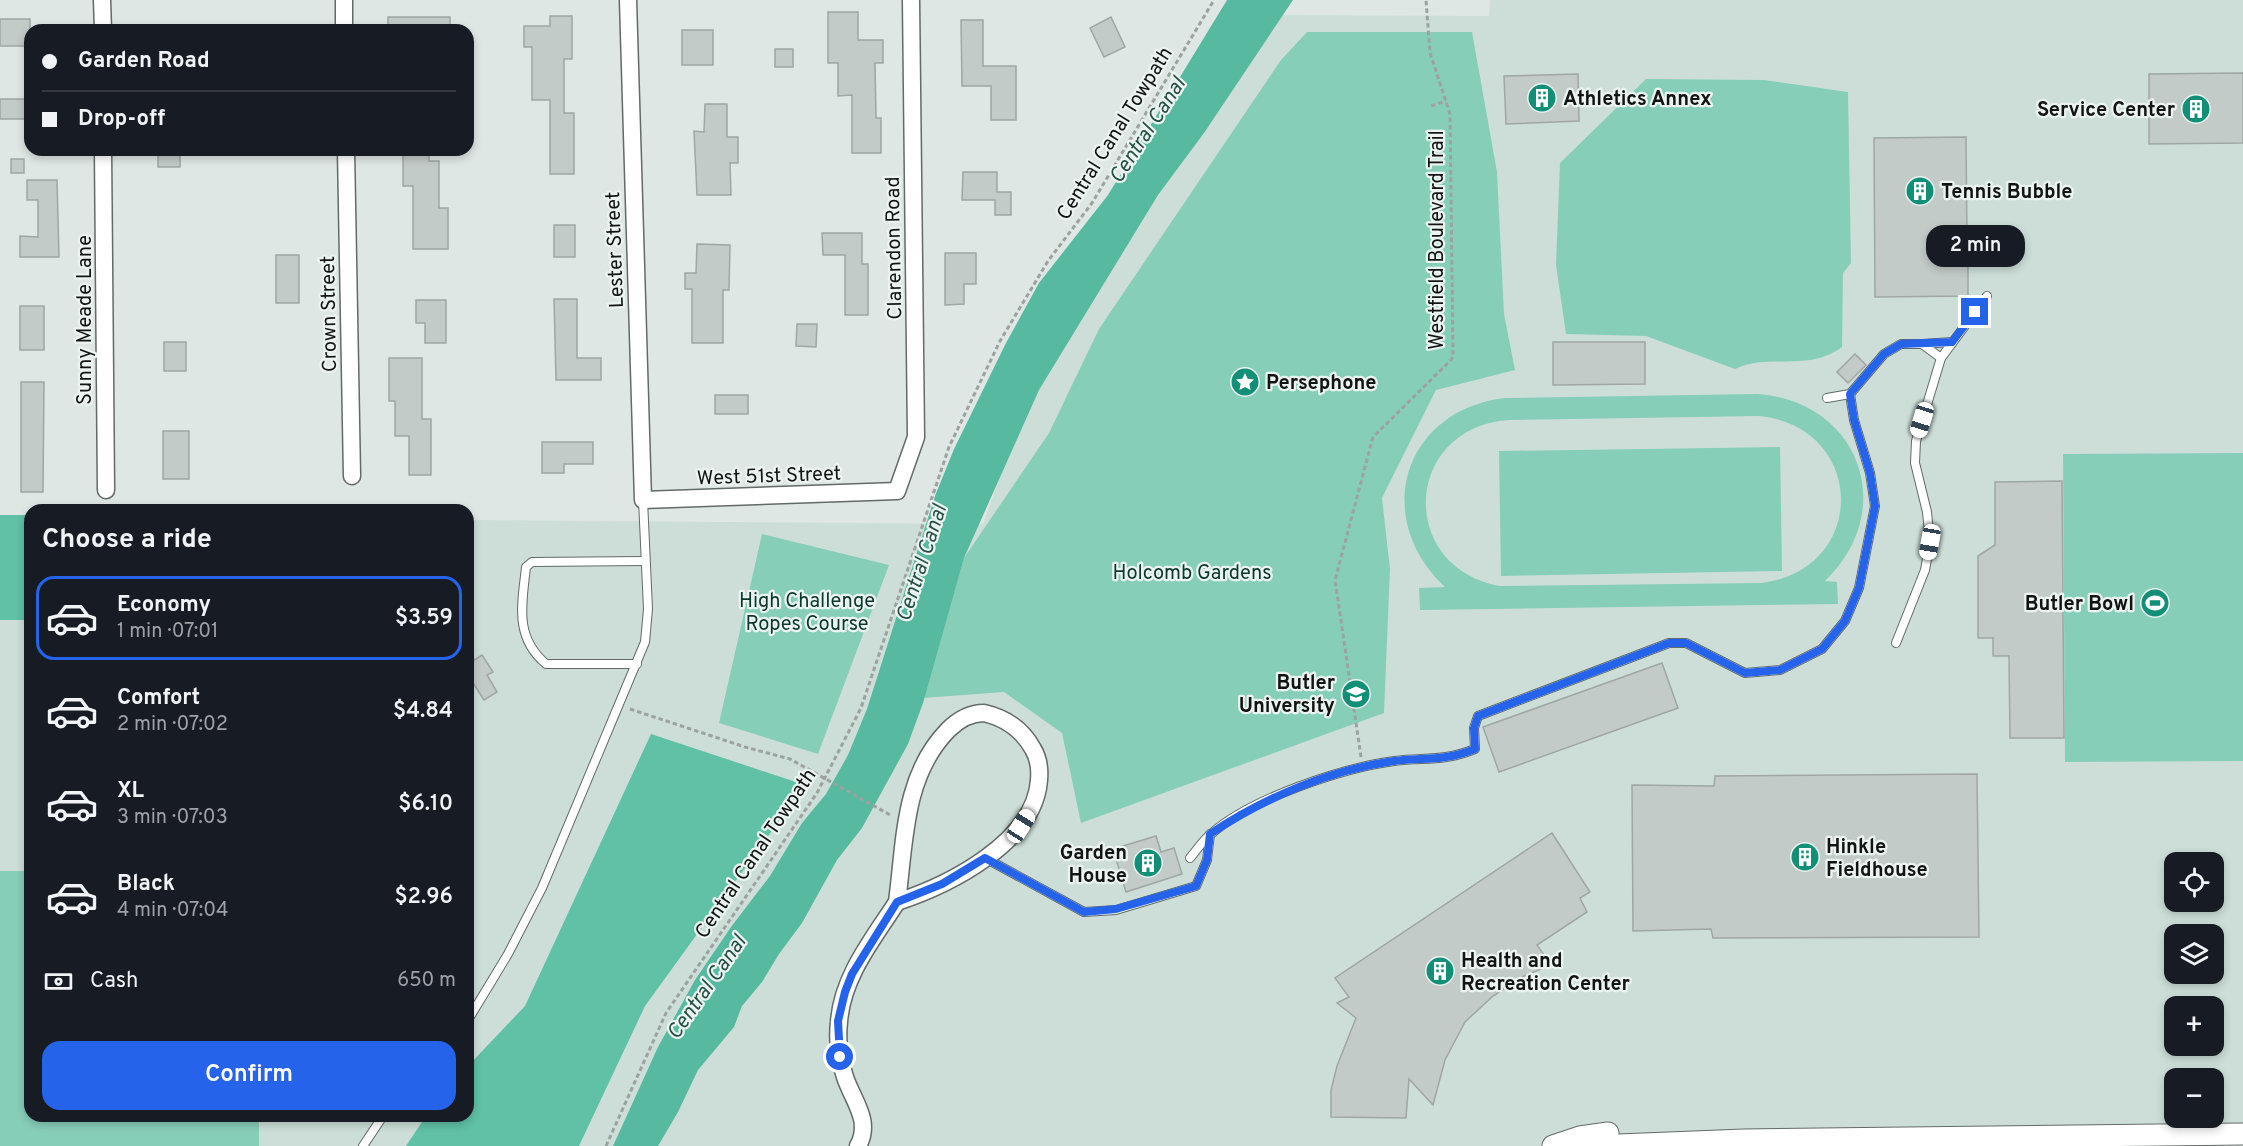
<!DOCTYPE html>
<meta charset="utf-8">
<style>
:root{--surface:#171b24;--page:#242831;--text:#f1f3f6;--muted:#9ea1a6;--line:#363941;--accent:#2563eb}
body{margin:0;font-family:Overpass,sans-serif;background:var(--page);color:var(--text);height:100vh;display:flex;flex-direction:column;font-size:22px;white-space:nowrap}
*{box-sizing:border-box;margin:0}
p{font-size:20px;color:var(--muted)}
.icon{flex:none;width:33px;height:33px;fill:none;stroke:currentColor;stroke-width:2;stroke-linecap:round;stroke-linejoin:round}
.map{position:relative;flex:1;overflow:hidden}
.details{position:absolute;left:24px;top:504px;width:450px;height:618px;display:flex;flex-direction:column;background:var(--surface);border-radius:18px;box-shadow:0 3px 9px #0003}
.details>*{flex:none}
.banner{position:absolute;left:24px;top:24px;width:450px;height:132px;border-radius:18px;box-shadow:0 3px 9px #0003;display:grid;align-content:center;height:132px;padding:0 18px;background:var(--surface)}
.controls{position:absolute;left:2164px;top:852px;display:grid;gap:12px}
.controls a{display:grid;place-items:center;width:60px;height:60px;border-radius:12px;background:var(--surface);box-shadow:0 3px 9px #0003;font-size:30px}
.end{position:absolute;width:27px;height:27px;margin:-14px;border:8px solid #2563eb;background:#fff;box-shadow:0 0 0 3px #fff}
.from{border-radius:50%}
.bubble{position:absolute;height:42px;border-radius:18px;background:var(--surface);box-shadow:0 3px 9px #0003;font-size:20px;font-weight:600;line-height:42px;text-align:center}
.car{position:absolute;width:18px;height:36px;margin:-18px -9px;border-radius:8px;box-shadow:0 0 4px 2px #0007;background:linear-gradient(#fff 24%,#345 0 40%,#fff 0 76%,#345 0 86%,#fff 0)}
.banner b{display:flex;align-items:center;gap:21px;height:57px;font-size:22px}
.banner b+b{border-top:2px solid var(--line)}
.banner i{width:15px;height:15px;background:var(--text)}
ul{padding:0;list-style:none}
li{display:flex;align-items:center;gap:18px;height:84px;margin:0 12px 9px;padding:0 6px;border:3px solid transparent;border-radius:18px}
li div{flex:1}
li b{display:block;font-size:22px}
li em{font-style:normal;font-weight:600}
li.current{border-color:var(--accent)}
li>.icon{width:54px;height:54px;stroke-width:1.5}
h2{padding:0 18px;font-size:27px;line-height:72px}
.pay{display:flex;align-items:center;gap:15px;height:66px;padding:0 18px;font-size:22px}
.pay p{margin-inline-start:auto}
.button{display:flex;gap:12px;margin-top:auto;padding:12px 18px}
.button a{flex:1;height:69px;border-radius:18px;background:var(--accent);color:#fff;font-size:24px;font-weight:600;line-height:69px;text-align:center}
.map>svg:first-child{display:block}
</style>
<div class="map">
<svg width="2243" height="1146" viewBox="0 0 2243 1146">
<rect width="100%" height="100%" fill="#dfe7e4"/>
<path fill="#cdded8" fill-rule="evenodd" d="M 1490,0 L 2243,0 L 2243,1126 L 1614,1146 L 0,1146 L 0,515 L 30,515 L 30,1116 L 468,1116 L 468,520 L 983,524 L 1031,391 L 1260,15 L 1489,16 ZM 2175,862 L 2214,862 L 2214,902 L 2175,902 ZM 2175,934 L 2214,934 L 2214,974 L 2175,974 ZM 2175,1006 L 2214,1006 L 2214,1046 L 2175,1046 ZM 2175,1078 L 2214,1078 L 2214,1118 L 2175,1118 Z"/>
<g fill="#87ceb9" fill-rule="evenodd">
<path d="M 1307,32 L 1472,32 L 1497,172 L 1504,314 L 1515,370 L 1436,390 L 1382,498 L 1390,569 L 1384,713 L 1081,823 L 1062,733 L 1004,692 L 923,698 L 964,558 L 1049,433 L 1099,329 L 1281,60 Z"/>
<path d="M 1646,79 L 1764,80 L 1848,92 L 1851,263 L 1843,273 L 1842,347 C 1807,373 1769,352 1735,369 L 1646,336 L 1566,334 L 1556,265 L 1560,163 Z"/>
<path d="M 1757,394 C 1860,401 1899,510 1825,581 L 1837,582 L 1838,604 L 1420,610 L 1419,588 L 1445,587 C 1371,518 1403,410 1505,398 ZM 1759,416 C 1867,427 1869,570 1761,583 L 1499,586 C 1396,566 1404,427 1509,420 Z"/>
<path d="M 1780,447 L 1782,571 L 1501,576 L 1499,451 Z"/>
<path d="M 2243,453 L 2243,761 L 2065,762 L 2063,454 Z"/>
<path d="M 762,534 L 889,565 L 818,754 L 719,723 Z"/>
<path d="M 0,871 L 30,871 L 30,1116 L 259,1116 L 259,1146 L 0,1146 Z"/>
</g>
<g fill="#60c1a7">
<rect x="0" y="515" width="30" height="105"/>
<path d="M 651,734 L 805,785 L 645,1006 L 579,1146 L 406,1146 L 426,1116 L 468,1116 L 468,1066 L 525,1006 Z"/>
</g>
<path fill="#57b99f" d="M 1227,0 L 1293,0 L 1204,133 L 1158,195 L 1039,390 L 964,558 L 923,703 L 908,744 L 862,828 L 837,860 L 802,923 L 779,954 L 762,982 L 742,1006 L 734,1027 L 698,1070 L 678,1112 L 658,1146 L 613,1146 L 658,1047 L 695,980 L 731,927 L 770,876 L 802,823 L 826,794 L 848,755 L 867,709 L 935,496 L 954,449 L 1006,343 L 1039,283 L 1108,195 Z"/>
<g fill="#c3cbc8" stroke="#9fa6a4" stroke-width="1.5">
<path d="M 828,12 L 858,12 L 858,40 L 883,40 L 883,63 L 875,63 L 876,118 L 881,118 L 881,153 L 852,153 L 852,95 L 838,96 L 838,63 L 828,63 Z"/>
<path d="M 550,16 L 572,16 L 572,59 L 564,59 L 564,113 L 574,113 L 574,174 L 550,174 L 550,100 L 532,100 L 532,47 L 524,47 L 524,26 L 550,26 Z"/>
<rect x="388" y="17" width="62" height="13"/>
<path d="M 1111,17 L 1125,47 L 1104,57 L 1090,28 Z"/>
<rect x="0" y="19" width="30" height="27"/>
<path d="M 961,20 L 983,20 L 983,66 L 1016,66 L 1016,120 L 991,120 L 991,86 L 962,86 Z"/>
<rect x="682" y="30" width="31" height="35"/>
<rect x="775" y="49" width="18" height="18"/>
<path d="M 2243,73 L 2243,143 L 2149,144 L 2149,74 Z"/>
<path d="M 1578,74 L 1579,121 L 1506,124 L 1504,76 Z"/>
<rect x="0" y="99" width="30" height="20"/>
<path d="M 705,104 L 727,104 L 727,137 L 738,137 L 738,163 L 730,163 L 731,195 L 697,195 L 694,131 L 704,132 Z"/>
<path d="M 1966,137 L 1967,245 L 1977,245 L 1977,263 L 1968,263 L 1968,296 L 1875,297 L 1874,138 Z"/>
<rect x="158" y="150" width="22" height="17"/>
<path d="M 403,150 L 429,150 L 429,161 L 439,161 L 439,208 L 448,208 L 448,249 L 413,249 L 413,186 L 403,186 Z"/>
<rect x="11" y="159" width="13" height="14"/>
<path d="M 963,172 L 997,172 L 997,192 L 1011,192 L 1011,215 L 995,215 L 995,200 L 962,200 Z"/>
<path d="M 27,180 L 57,180 L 59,257 L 20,257 L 20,236 L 38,237 L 38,200 L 27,200 Z"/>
<rect x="554" y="225" width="21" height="32"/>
<path d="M 822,233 L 862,233 L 862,264 L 868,264 L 868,315 L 845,315 L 845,255 L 823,255 Z"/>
<path d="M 697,244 L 730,245 L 729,290 L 723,290 L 723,343 L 692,343 L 692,289 L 685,289 L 685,273 L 696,273 Z"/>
<path d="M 945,253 L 976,253 L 976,284 L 964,284 L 964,304 L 945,305 Z"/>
<rect x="276" y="255" width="23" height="48"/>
<path d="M 554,299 L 577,299 L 577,358 L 601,358 L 601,380 L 556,380 Z"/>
<path d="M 416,300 L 446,300 L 446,343 L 425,343 L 425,323 L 416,323 Z"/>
<rect x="20" y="306" width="24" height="44"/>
<path d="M 797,324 L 817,324 L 816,347 L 796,346 Z"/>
<rect x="164" y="342" width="22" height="29"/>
<path d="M 1553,342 L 1645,342 L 1645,384 L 1553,385 Z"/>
<path d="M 1855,354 L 1866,365 L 1848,383 L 1837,372 Z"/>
<path d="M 389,358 L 422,358 L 422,419 L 431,419 L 431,475 L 409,475 L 409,436 L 395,436 L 395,401 L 389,401 Z"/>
<path d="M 21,382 L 44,382 L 43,492 L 21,492 Z"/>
<rect x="715" y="395" width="33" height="19"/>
<rect x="163" y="431" width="26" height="48"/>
<path d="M 542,442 L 593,442 L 593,464 L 564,464 L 564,473 L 542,473 Z"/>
<path d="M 2062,481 L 2064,738 L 2010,738 L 2009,656 L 1993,656 L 1993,638 L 1978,638 L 1978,556 L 1995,545 L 1995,482 Z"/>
<path d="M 482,655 L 493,672 L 487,675 L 497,692 L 484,700 L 468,675 L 468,664 Z"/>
<path d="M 1662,663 L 1678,708 L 1499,772 L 1483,727 Z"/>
<path d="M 1977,774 L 1979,937 L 1713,938 L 1711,929 L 1633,931 L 1632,785 L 1714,786 L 1715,776 Z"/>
<path d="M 1552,833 L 1590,892 L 1580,898 L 1587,912 L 1537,945 L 1551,965 L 1524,976 L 1493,996 L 1465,1022 L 1445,1060 L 1433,1105 L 1409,1079 L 1406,1118 L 1331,1117 L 1331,1090 L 1337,1066 L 1356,1018 L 1337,1003 L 1349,997 L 1335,978 Z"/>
<path d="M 1156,836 L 1161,852 L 1174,848 L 1182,874 L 1126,892 L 1113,849 Z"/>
</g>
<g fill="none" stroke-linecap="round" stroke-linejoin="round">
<g stroke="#636a68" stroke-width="10">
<g id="service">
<path d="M 1941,358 L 1922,344 L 1952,342"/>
<path d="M 1827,398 L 1850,394 L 1884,354 L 1901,344 L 1922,344"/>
<path d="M 1896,643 L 1925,570 L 1930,542 L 1927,512 L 1915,463 L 1916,441 L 1941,358 L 1987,296"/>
<path d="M 637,664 L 546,664 C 514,637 522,604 526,567 L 532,562 L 645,561"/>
<path d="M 985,858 L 1084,912 L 1116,910 L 1196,886 L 1207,860 L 1210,834"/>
<path d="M 1190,858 C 1197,850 1203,840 1211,834 C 1250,799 1342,768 1394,761 C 1426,757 1442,762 1475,749 L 1474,728 L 1478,716 L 1669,643 L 1686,643 L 1745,673 L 1780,670 L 1822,649 L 1845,621 L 1859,588 L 1875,506 L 1870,473 L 1854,420 L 1850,394"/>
<path d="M 468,1020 L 508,954 L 542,888 L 645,642 L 648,609 L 643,500"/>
<path d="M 363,1146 L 383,1116"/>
</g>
</g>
<g stroke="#636a68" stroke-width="19">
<g id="minor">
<path d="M 102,0 L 103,30"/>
<path d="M 344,0 L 344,30"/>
<path d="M 628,0 L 643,500 L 897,491 L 916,437 L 911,0"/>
<path d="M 103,150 L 106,490"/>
<path d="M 346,150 L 352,476"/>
<path d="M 984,713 C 1006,718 1022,729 1033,749 C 1039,759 1040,769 1039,780 C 1035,842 949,885 897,902 C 905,842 903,776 948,730 C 958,720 969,713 984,713 Z"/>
<path d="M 858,1146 C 872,1121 853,1101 845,1077 C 839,1059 837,1040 839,1022 C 842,977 873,939 897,902"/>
</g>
</g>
<g stroke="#636a68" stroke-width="23">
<g id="tertiary">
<path d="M 1553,1146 L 1580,1137 L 1608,1133"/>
<path d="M 1593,1146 L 1744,1140 L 2243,1134"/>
</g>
</g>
<g stroke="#9ca2a0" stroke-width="3" stroke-dasharray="4.5 3" stroke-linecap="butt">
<path d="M 1431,106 L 1446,101"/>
<path d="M 630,709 L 745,747 L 790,759 L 892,816"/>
<path d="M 1361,757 L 1335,580 L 1373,437 L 1451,360 L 1453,356 L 1450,114 L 1430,53 L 1426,0"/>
<path d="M 606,1146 L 666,1013 L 817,793 L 861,708 L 949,447 L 1000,341 L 1048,261 L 1092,203 L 1214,0"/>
</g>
<use href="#service" stroke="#fff" stroke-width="8"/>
<use href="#minor" stroke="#fff" stroke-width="16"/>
<use href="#tertiary" stroke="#fff" stroke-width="21"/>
</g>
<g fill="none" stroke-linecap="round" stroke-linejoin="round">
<path stroke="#2563eb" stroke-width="8" d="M 840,1057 L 838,1021 L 845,992 L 852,974 L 897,902 L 942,884 L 985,858 L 1084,912 L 1116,909 L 1196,886 L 1207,860 L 1210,834 C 1264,798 1329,770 1394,761 C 1426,757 1442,762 1475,749 L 1474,728 L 1478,716 L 1669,643 L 1686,643 L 1745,673 L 1780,670 L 1822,649 L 1845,621 L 1859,588 L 1875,506 L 1870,473 L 1854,420 L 1850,394 L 1884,354 L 1901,344 L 1952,342 L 1975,312"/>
</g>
<defs>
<g id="building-disc" transform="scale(1.5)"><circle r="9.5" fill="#129077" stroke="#ecf4f1"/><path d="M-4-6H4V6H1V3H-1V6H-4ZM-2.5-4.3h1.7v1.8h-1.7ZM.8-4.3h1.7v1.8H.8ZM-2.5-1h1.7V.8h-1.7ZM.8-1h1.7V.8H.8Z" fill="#fff"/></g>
<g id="sight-disc" transform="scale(1.5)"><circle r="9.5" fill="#129077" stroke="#ecf4f1"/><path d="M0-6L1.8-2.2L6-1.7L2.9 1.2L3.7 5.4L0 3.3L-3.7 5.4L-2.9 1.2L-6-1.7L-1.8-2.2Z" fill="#fff"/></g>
<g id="stadium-disc" transform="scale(1.5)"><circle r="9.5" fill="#129077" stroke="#ecf4f1"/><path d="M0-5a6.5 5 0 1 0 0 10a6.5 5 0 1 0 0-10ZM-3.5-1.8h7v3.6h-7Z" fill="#fff"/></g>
<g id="university-disc" transform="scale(1.5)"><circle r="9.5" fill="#129077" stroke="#ecf4f1"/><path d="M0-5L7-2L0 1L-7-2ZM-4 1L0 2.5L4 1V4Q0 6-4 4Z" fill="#fff"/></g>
</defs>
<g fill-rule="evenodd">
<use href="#building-disc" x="1542" y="98"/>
<use href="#building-disc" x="2196" y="109"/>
<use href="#building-disc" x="1920" y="191"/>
<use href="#sight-disc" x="1245" y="382"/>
<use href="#stadium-disc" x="2155" y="603"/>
<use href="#university-disc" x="1356" y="694"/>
<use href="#building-disc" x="1805" y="857"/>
<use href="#building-disc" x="1148" y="863"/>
<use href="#building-disc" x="1440" y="971"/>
</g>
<g text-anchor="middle" stroke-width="4.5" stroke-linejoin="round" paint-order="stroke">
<g font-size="20" font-weight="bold" fill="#121413" stroke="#ecf4f1" text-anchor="start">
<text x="1563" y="105">Athletics Annex</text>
<text x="2175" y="116" text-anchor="end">Service Center</text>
<text x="1941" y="198">Tennis Bubble</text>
<text x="1266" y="389">Persephone</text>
<text x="2134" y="610" text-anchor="end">Butler Bowl</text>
<text x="1335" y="689" text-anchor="end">Butler<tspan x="1335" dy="23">University</tspan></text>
<text x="1826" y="853">Hinkle<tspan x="1826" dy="23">Fieldhouse</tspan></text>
<text x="1127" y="859" text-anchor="end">Garden<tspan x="1127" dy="23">House</tspan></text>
<text x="1461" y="967">Health and<tspan x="1461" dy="23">Recreation Center</tspan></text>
</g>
<g font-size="20" fill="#121413" stroke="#ecf4f1">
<text transform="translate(1114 133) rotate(-58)" y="7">Central Canal Towpath</text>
<text transform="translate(1436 240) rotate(-90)" y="7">Westfield Boulevard Trail</text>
<text transform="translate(893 248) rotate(-91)" y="7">Clarendon Road</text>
<text transform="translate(614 250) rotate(-92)" y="7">Lester Street</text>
<text transform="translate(328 314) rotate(-91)" y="7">Crown Street</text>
<text transform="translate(84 320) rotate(-90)" y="7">Sunny Meade Lane</text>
<text transform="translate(769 475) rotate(-2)" y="7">West 51st Street</text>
<text transform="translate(755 853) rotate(-56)" y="7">Central Canal Towpath</text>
</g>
<g font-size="20" fill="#09372d" stroke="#ecf4f1">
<text x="1192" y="579">Holcomb Gardens</text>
<text x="807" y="607">High Challenge<tspan x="807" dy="23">Ropes Course</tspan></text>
</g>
<g font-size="21" font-style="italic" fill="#255045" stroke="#ecf4f1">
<text transform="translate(1147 130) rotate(-57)" y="7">Central Canal</text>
<text transform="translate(921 563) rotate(-72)" y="7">Central Canal</text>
<text transform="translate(706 987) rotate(-55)" y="7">Central Canal</text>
</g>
</g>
</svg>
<div class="controls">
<a><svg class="icon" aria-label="locate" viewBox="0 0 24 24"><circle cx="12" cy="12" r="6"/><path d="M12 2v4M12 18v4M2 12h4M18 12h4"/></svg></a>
<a><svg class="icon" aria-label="layers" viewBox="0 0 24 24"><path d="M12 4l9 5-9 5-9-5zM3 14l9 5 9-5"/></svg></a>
<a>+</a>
<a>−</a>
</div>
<i class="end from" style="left:840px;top:1057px"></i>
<i class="end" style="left:1975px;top:312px"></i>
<div class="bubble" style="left:1926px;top:225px;width:99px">2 min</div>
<i class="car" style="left:1922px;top:420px;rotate:197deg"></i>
<i class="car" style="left:1930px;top:542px;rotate:190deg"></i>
<i class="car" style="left:1021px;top:826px;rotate:32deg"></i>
<div class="banner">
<b><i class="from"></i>Garden Road</b>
<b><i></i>Drop-off</b>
</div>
<section class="details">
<h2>Choose a ride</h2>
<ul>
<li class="current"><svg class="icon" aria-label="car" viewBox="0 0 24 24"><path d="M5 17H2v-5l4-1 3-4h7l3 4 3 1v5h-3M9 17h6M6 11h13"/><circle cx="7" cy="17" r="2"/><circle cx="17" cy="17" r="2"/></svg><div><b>Economy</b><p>1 min · 07:01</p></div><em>$3.59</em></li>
<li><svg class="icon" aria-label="car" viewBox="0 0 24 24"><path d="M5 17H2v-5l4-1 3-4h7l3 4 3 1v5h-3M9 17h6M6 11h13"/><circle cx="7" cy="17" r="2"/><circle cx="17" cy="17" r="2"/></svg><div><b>Comfort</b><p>2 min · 07:02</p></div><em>$4.84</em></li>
<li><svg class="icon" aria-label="car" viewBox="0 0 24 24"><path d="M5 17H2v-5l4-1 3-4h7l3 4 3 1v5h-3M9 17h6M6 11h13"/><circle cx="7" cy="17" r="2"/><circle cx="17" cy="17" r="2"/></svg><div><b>XL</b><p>3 min · 07:03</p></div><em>$6.10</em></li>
<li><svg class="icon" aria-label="car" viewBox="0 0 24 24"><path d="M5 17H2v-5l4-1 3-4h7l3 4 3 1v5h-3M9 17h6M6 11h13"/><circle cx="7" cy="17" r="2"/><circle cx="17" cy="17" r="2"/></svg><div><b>Black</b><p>4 min · 07:04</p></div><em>$2.96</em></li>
</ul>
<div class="pay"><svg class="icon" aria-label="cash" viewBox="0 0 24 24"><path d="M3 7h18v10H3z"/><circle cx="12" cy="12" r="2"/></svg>Cash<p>650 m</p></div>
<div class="button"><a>Confirm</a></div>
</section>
</div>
